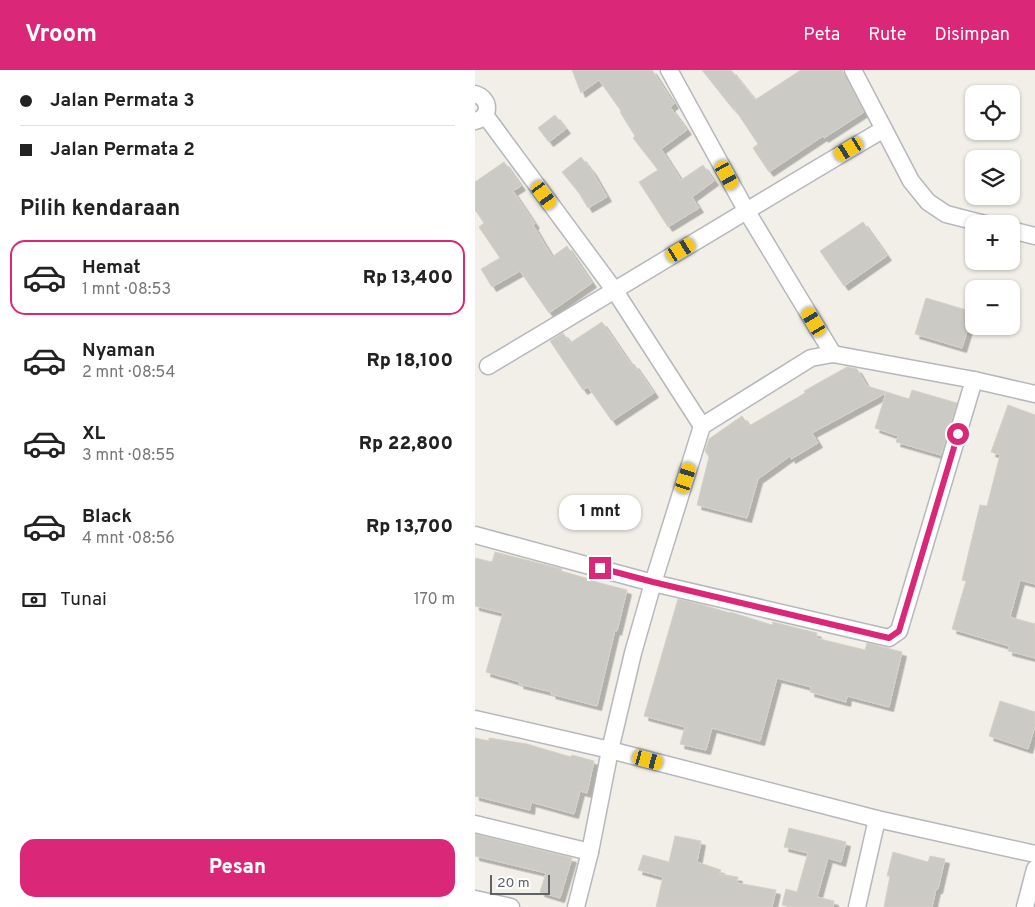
<!DOCTYPE html>
<html lang="id">
<meta charset="utf-8">
<style>
:root{--surface:#fff;--page:#f2f2f2;--text:#222;--muted:#767676;--line:#e0e0e0;--accent:#db2777}
body{margin:0;font-family:Overpass,sans-serif;background:var(--page);color:var(--text);height:100vh;display:flex;flex-direction:column;font-size:19px;white-space:nowrap}
*{box-sizing:border-box;margin:0}
p{font-size:16px;color:var(--muted)}
.icon{flex:none;width:28px;height:28px;fill:none;stroke:currentColor;stroke-width:2;stroke-linecap:round;stroke-linejoin:round}
.map{position:relative;flex:1;overflow:hidden}
.panel{display:flex;flex-direction:column;background:var(--surface);width:475px}
.panel>*{flex:none}
.top-card{display:grid;align-content:center;height:110px;padding:0 20px;background:var(--surface)}
.controls{position:absolute;left:490px;top:15px;display:grid;gap:10px}
.controls a{display:grid;place-items:center;width:55px;height:55px;border-radius:10px;background:var(--surface);box-shadow:0 1px 4px #0004;font-size:25px}
.scale{position:absolute;left:15px;bottom:12px;width:60px;box-sizing:border-box;padding-left:5px;border:2px solid #5f6368;border-top:0;font-size:14px;line-height:18px;white-space:nowrap;color:#5f6368;-webkit-text-stroke:4px #fff;paint-order:stroke}
.end{position:absolute;width:22px;height:22px;margin:-11px;border:6px solid #db2777;background:#fff;box-shadow:0 0 0 2px #fff}
.from{border-radius:50%}
.bubble{position:absolute;height:35px;border-radius:15px;background:var(--surface);box-shadow:0 1px 4px #0004;font-size:16px;font-weight:800;line-height:35px;text-align:center}
.car{position:absolute;width:15px;height:30px;margin:-15px -8px;border-radius:6px;box-shadow:0 0 4px 1px #0007;background:linear-gradient(#f5c518 24%,#345 0 40%,#f5c518 0 76%,#345 0 86%,#f5c518 0)}
.top-card b{display:flex;align-items:center;gap:18px;height:48px;font-size:19px}
.top-card b+b{border-top:1px solid var(--line)}
.top-card i{width:12px;height:12px;background:var(--text)}
ul{padding:0;list-style:none}
li{display:flex;align-items:center;gap:15px;height:75px;margin:0 10px 8px;padding:0 10px;border:2px solid transparent;border-radius:15px}
li div{flex:1}
li b{display:block;font-size:19px}
li em{font-style:normal;font-weight:800}
li.current{border-color:var(--accent)}
li>.icon{width:45px;height:45px;stroke-width:1.5}
h2{padding:0 20px;font-size:22px;line-height:60px}
.pay{display:flex;align-items:center;gap:12px;height:55px;padding:0 20px;font-size:19px}
.pay p{margin-inline-start:auto}
.primary-button{display:flex;gap:10px;margin-top:auto;padding:10px 20px}
.primary-button a{flex:1;height:58px;border-radius:15px;background:var(--accent);color:#fff;font-size:20px;font-weight:800;line-height:58px;text-align:center}
header{display:flex;align-items:center;gap:30px;box-sizing:border-box;height:70px;padding:0 25px;background:var(--accent);color:#fff}
header strong{font-size:24px}
nav{display:flex;gap:28px;margin-inline-start:auto;font-size:18px}
main{display:flex;flex:1;min-height:0}
.map>svg:first-child{display:block}
</style>
<header>
<strong>Vroom</strong>
<nav><a>Peta</a><a>Rute</a><a>Disimpan</a></nav>
</header>
<main>
<section class="panel">
<div class="top-card">
<b><i class="from"></i>Jalan Permata 3</b>
<b><i></i>Jalan Permata 2</b>
</div>
<h2>Pilih kendaraan</h2>
<ul>
<li class="current"><svg class="icon" aria-label="car" viewBox="0 0 24 24"><path d="M5 17H2v-5l4-1 3-4h7l3 4 3 1v5h-3M9 17h6M6 11h13"/><circle cx="7" cy="17" r="2"/><circle cx="17" cy="17" r="2"/></svg><div><b>Hemat</b><p>1 mnt · 08:53</p></div><em>Rp 13,400</em></li>
<li><svg class="icon" aria-label="car" viewBox="0 0 24 24"><path d="M5 17H2v-5l4-1 3-4h7l3 4 3 1v5h-3M9 17h6M6 11h13"/><circle cx="7" cy="17" r="2"/><circle cx="17" cy="17" r="2"/></svg><div><b>Nyaman</b><p>2 mnt · 08:54</p></div><em>Rp 18,100</em></li>
<li><svg class="icon" aria-label="car" viewBox="0 0 24 24"><path d="M5 17H2v-5l4-1 3-4h7l3 4 3 1v5h-3M9 17h6M6 11h13"/><circle cx="7" cy="17" r="2"/><circle cx="17" cy="17" r="2"/></svg><div><b>XL</b><p>3 mnt · 08:55</p></div><em>Rp 22,800</em></li>
<li><svg class="icon" aria-label="car" viewBox="0 0 24 24"><path d="M5 17H2v-5l4-1 3-4h7l3 4 3 1v5h-3M9 17h6M6 11h13"/><circle cx="7" cy="17" r="2"/><circle cx="17" cy="17" r="2"/></svg><div><b>Black</b><p>4 mnt · 08:56</p></div><em>Rp 13,700</em></li>
</ul>
<div class="pay"><svg class="icon" aria-label="cash" viewBox="0 0 24 24"><path d="M3 7h18v10H3z"/><circle cx="12" cy="12" r="2"/></svg>Tunai<p>170 m</p></div>
<div class="primary-button"><a>Pesan</a></div>
</section>
<div class="map">
<svg width="560" height="837" viewBox="0 0 560 837">
<defs>
<filter id="shadow"><feDropShadow dx="4.5" dy="4.5" stdDeviation="0" flood-color="#0004"/></filter>
</defs>
<rect width="100%" height="100%" fill="#f1efe8"/>
<g fill="#cccac5" stroke="#d6d1c6" filter="url(#shadow)">
<path d="M 97,0 L 177,0 L 199,34 L 195,37 L 212,60 L 186,79 L 206,110 L 228,95 L 239,111 L 217,127 L 224,138 L 193,157 L 164,112 L 183,100 L 158,68 L 160,66 L 145,42 L 146,41 L 124,10 L 106,23 Z"/>
<path d="M 227,0 L 256,0 L 280,30 L 326,0 L 367,0 L 389,42 L 349,68 L 348,66 L 294,102 L 278,78 L 283,74 L 259,38 L 258,39 Z"/>
<path d="M 80,45 L 91,59 L 74,72 L 63,58 Z"/>
<path d="M 106,87 L 117,101 L 132,127 L 113,138 L 104,123 L 87,102 Z"/>
<path d="M 29,92 L 46,116 L 38,121 L 60,154 L 58,155 L 77,187 L 92,176 L 117,213 L 74,243 L 45,201 L 17,217 L 6,199 L 25,188 L 4,157 L 9,153 L 0,140 L 0,112 Z"/>
<path d="M 388,152 L 412,186 L 369,216 L 345,181 Z"/>
<path d="M 451,228 L 498,242 L 487,278 L 440,264 Z"/>
<path d="M 127,252 L 157,296 L 159,294 L 179,323 L 137,351 L 113,317 L 108,320 L 75,271 L 88,263 L 95,273 Z"/>
<path d="M 372,297 L 382,299 L 392,316 L 434,329 L 437,320 L 482,333 L 466,385 L 421,372 L 423,366 L 400,358 L 411,323 L 337,363 L 343,373 L 316,389 L 315,386 L 283,409 L 272,448 L 222,435 L 234,387 L 230,381 L 234,369 L 267,346 L 274,356 L 330,323 L 329,321 Z"/>
<path d="M 533,335 L 560,345 L 560,514 L 545,510 L 535,547 L 560,554 L 560,588 L 533,581 L 534,576 L 477,559 L 491,511 L 487,510 L 505,435 L 512,436 L 525,385 L 516,382 Z"/>
<path d="M 20,482 L 87,499 L 86,501 L 121,511 L 121,512 L 152,520 L 142,561 L 140,560 L 122,636 L 76,624 L 77,622 L 44,614 L 45,612 L 11,602 L 28,543 L 0,536 L 0,488 L 17,492 Z"/>
<path d="M 203,529 L 228,535 L 255,543 L 255,542 L 297,555 L 298,552 L 342,563 L 341,568 L 390,580 L 392,573 L 427,582 L 414,637 L 372,626 L 371,632 L 335,622 L 336,617 L 302,608 L 285,671 L 237,658 L 231,680 L 205,674 L 210,657 L 169,646 Z"/>
<path d="M 525,631 L 560,642 L 560,656 L 553,679 L 514,666 Z"/>
<path d="M 0,668 L 14,671 L 14,668 L 52,674 L 96,687 L 97,685 L 119,691 L 112,723 L 105,721 L 99,744 L 56,732 L 55,740 L 0,726 Z"/>
<path d="M 314,758 L 371,772 L 366,792 L 353,788 L 342,827 L 359,831 L 358,837 L 317,837 L 307,835 L 311,819 L 322,822 L 333,783 L 309,777 Z"/>
<path d="M 0,764 L 97,788 L 85,828 L 65,822 L 71,803 L 0,786 Z"/>
<path d="M 200,766 L 226,771 L 222,792 L 246,800 L 244,804 L 263,807 L 262,813 L 301,820 L 297,837 L 181,837 L 188,807 L 163,800 L 168,785 L 194,792 Z"/>
<path d="M 418,782 L 453,792 L 455,786 L 470,789 L 463,819 L 461,819 L 457,837 L 409,837 L 415,806 L 412,806 Z"/>
</g>
<g fill="none" stroke-linecap="round" stroke-linejoin="round">
<g stroke="#b5b8bc" stroke-width="19">
<g id="minor">
<path d="M 194,0 L 271,140 L 358,284"/>
<path d="M 378,0 L 436,111 L 453,132 L 471,144 L 510,154"/>
<path d="M 0,24 C 16,29 16,47 0,51"/>
<path d="M 10,45 L 140,221 L 227,356"/>
<path d="M 536,160 L 560,166"/>
<path d="M 13,296 C 145,218 276,137 409,59"/>
<path d="M 0,465 L 178,513 L 414,568 L 424,561 L 499,310"/>
<path d="M 0,649 L 135,680 L 402,749 L 560,784"/>
<path d="M 0,754 L 115,782"/>
<path d="M 0,829 L 36,837"/>
<path d="M 101,837 L 115,782 L 135,680 L 158,583 L 178,513 L 227,356 L 336,288 L 358,284 L 499,310 L 560,324"/>
<path d="M 382,837 L 402,749"/>
<path d="M 550,837 L 560,799"/>
</g>
</g>
<use href="#minor" stroke="#fff" stroke-width="16"/>
</g>
<g fill="none" stroke-linecap="round" stroke-linejoin="round">
<path stroke="#db2777" stroke-width="6" d="M 125,498 L 178,512 L 414,568 L 424,561 L 483,364"/>
</g>
</svg>
<div class="controls">
<a><svg class="icon" aria-label="locate" viewBox="0 0 24 24"><circle cx="12" cy="12" r="6"/><path d="M12 2v4M12 18v4M2 12h4M18 12h4"/></svg></a>
<a><svg class="icon" aria-label="layers" viewBox="0 0 24 24"><path d="M12 4l9 5-9 5-9-5zM3 14l9 5 9-5"/></svg></a>
<a>+</a>
<a>−</a>
</div>
<div class="scale">20 m</div>
<i class="end from" style="left:483px;top:364px"></i>
<i class="end" style="left:125px;top:498px"></i>
<div class="bubble" style="left:84px;top:425px;width:82px">1 mnt</div>
<i class="car" style="left:374px;top:79px;rotate:239deg"></i>
<i class="car" style="left:252px;top:105px;rotate:151deg"></i>
<i class="car" style="left:69px;top:125px;rotate:144deg"></i>
<i class="car" style="left:206px;top:180px;rotate:59deg"></i>
<i class="car" style="left:339px;top:252px;rotate:329deg"></i>
<i class="car" style="left:211px;top:408px;rotate:18deg"></i>
<i class="car" style="left:173px;top:690px;rotate:105deg"></i>
</div>
</main>
